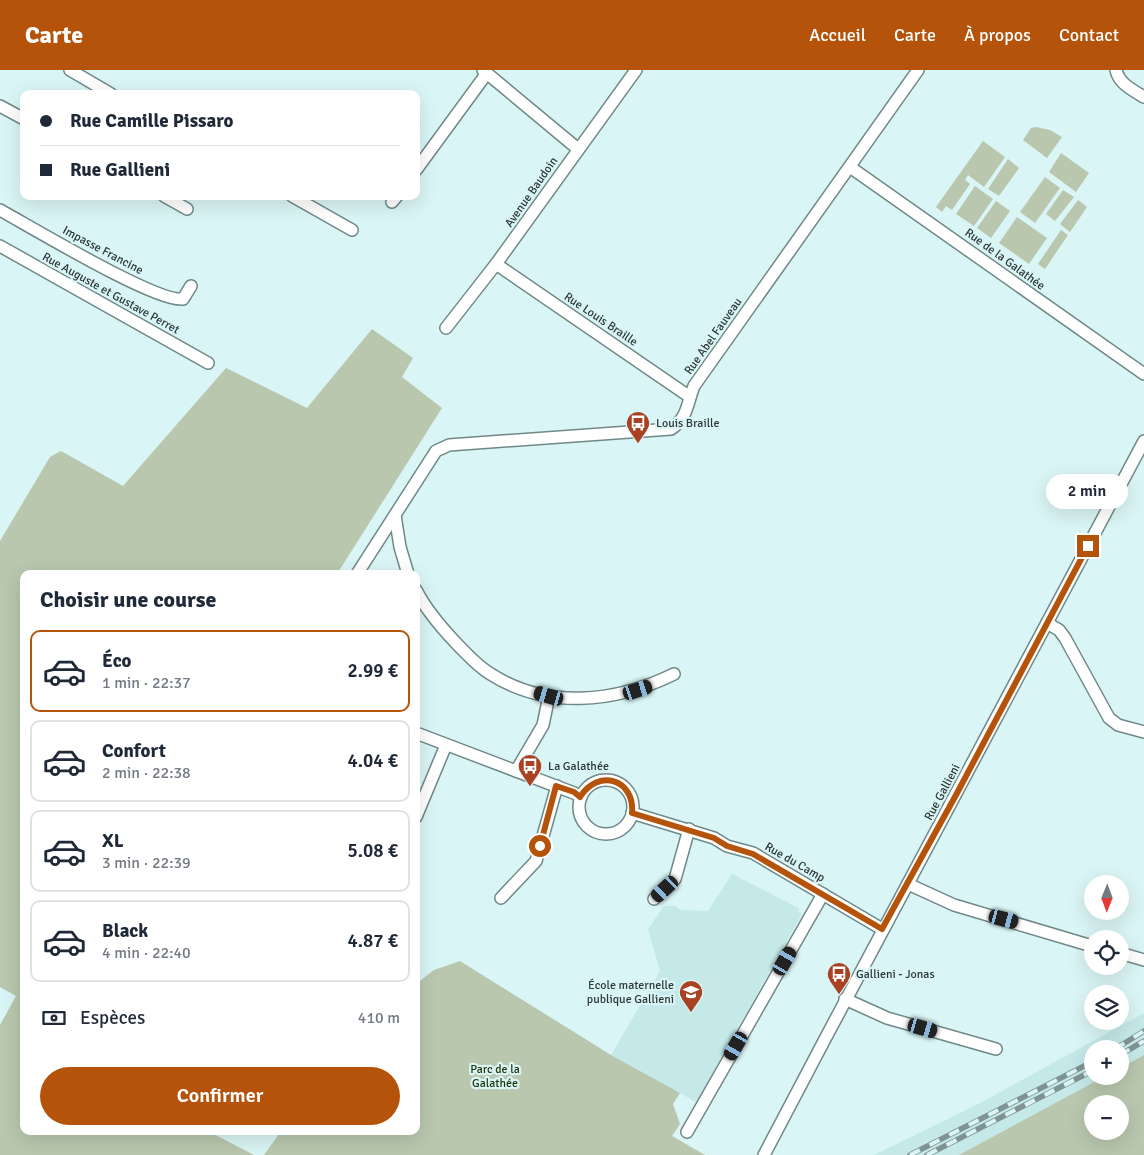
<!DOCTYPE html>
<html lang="fr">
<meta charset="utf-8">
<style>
:root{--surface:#fff;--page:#f2f2f3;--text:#1f2937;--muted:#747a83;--line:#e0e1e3;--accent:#b45309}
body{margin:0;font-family:Signika,sans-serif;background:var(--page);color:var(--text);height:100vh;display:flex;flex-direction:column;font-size:19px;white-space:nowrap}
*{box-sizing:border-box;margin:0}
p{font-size:16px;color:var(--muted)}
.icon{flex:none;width:28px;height:28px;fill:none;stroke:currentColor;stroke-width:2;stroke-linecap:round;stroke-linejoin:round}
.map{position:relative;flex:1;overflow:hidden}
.panel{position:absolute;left:20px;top:500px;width:400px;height:565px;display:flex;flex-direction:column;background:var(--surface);border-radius:10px;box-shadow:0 5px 20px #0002}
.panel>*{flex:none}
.guide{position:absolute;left:20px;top:20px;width:400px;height:110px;border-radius:10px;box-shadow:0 5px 20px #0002;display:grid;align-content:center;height:110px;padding:0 20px;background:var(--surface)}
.needle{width:32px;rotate:181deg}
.fabs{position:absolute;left:1084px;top:805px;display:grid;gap:10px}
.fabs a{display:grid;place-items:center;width:45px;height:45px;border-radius:50%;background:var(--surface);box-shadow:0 5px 20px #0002;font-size:25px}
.end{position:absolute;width:22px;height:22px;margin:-11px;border:6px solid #b45309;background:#fff;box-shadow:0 0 0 2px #fff}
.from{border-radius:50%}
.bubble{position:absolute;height:35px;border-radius:18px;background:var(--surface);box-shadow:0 5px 20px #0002;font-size:16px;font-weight:600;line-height:35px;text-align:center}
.car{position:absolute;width:15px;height:30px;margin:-15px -8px;border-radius:6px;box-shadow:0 0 4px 1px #0007;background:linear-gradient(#222 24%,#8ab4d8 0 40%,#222 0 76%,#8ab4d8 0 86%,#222 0)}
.guide b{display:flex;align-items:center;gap:18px;height:48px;font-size:19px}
.guide b+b{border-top:1px solid var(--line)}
.guide i{width:12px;height:12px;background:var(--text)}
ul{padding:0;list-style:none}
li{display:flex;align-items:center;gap:15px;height:82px;margin:0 10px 8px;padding:0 10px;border:2px solid var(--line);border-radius:10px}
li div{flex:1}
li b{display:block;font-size:19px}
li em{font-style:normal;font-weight:600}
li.current{border-color:var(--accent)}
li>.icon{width:45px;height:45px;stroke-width:1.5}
h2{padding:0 20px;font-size:22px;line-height:60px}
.pay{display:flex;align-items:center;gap:12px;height:55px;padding:0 20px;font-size:19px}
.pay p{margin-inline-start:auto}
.cta{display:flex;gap:10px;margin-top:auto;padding:10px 20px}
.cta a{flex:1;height:58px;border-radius:30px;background:var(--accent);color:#fff;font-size:20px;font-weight:600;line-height:58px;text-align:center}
header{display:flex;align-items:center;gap:30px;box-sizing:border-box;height:70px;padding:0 25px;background:var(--accent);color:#fff}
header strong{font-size:24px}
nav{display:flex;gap:28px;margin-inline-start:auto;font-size:18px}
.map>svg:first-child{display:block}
</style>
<header>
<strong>Carte</strong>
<nav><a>Accueil</a><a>Carte</a><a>À propos</a><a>Contact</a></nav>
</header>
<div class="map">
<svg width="1144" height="1085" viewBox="0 0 1144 1085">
<rect width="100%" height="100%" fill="#daf5f5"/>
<g fill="#c5e9e9">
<path d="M 732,804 L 799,838 L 798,841 L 802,844 L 696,1032 L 611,985 L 660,901 L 648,859 L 664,836 L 675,836 L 681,840 L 708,841 Z"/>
<path d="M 1144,943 L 1144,985 L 1120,998 L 1120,979 L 1092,979 L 1092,1006 L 1105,1006 L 959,1085 L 874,1085 L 980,1033 Z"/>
</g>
<g fill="#b8c7ae" fill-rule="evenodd">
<path d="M 1036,57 L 1050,60 L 1062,67 L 1047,88 L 1023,70 L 1031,58 Z"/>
<path d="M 983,71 L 1005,87 L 984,117 L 968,105 L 965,110 L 970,114 L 952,140 L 946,136 L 942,142 L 936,137 Z"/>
<path d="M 1061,83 L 1089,103 L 1076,122 L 1049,102 Z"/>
<path d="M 1008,89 L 1019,98 L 999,126 L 988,119 Z"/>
<path d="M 1045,107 L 1060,118 L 1035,153 L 1020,142 Z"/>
<path d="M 975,116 L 993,129 L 974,156 L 956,144 Z"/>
<path d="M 1063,120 L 1074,127 L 1055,151 L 1046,144 Z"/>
<path d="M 1078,130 L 1087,137 L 1070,162 L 1060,154 Z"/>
<path d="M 996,131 L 1010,141 L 991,168 L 977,158 Z"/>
<path d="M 1017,147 L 1047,168 L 1029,194 L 999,173 Z"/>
<path d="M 1061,160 L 1068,165 L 1045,199 L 1038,194 Z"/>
<path d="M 372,259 L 413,288 L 402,307 L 442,338 L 337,504 L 24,504 L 24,1061 L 208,1061 L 254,1085 L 0,1085 L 0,955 L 16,926 L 0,917 L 0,471 L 50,387 L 61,381 L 123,416 L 226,298 L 307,338 Z"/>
<path d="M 460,891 L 611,985 L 680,1023 L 673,1034 L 680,1054 L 672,1066 L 705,1085 L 264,1085 L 281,1061 L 416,1061 L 416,914 L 434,900 Z"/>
<path d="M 1144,985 L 1144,1085 L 959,1085 L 1105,1006 L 1120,1006 L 1120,998 ZM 1092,1034 L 1120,1034 L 1120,1061 L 1092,1061 Z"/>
</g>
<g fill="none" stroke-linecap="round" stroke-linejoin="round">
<g stroke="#708888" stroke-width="14">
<g id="minor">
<path d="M 70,0 L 111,24"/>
<path d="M 483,0 L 578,79"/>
<path d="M 1116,0 C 1119,14 1133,20 1144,27"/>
<path d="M 0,36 L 24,49"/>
<path d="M 850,97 L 1144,304"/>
<path d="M 416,100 L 487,3"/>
<path d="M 164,126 L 187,139"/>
<path d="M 292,126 L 352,160"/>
<path d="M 392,132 L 397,126"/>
<path d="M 0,140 C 31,157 157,233 183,229 L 191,216"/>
<path d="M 0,176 L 208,293"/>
<path d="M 496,194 L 690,327"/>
<path d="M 446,258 L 496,194 L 636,0"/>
<path d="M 395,445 L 400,477 L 408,504"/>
<path d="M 357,504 L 436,381 L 449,375 L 671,359 C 688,348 687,333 694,316 L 918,0"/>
<path d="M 416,520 C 426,540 440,556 455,572 C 466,583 475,594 489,603 C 546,640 615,633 674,604"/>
<path d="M 1047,553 L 1059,560 L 1065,568 L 1109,648 L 1118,655 L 1144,662"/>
<path d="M 416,663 L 574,723 L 581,727"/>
<path d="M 516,701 L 543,655 L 549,626"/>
<circle cx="606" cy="737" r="27"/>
<path d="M 632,743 L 714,768 L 727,776 L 753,783 L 882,859"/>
<path d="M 416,747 L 446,675"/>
<path d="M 908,814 L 954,835 L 1092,876"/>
<path d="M 501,828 L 536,791 L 557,716"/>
<path d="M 654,829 L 675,809 L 689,759"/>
<path d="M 1120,883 L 1144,890"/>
<path d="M 845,929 L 887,948 L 996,979"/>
<path d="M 687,1062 L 823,824"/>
<path d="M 764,1085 C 889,846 1018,609 1144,371"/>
</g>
</g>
<use href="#minor" stroke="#fff" stroke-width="11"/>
<g stroke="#809393" stroke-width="5.5">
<g id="rail">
<path d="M 1115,979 L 1144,961"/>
<path d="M 1120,985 L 1144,971"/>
<path d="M 910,1085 L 1092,992"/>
<path d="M 927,1085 L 1092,1001"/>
</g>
</g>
<use href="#rail" stroke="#daf5f5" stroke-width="4" stroke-dasharray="11" stroke-linecap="butt"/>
</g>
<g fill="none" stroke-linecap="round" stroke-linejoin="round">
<path stroke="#b45309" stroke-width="6" d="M 540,776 L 556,716 L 574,722 L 580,727 C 598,698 635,709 632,743 L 714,768 L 727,776 L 753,784 L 882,859 L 956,725 L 1088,476"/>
</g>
<defs>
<g id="bus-pin" transform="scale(1.25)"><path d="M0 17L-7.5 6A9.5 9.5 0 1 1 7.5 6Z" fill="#a94122" stroke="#daf5f5"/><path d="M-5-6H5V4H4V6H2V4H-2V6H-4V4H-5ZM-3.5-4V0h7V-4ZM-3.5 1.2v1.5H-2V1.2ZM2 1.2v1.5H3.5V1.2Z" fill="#fff"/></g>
<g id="school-pin" transform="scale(1.25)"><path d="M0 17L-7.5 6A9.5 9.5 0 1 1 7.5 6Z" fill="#a94122" stroke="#daf5f5"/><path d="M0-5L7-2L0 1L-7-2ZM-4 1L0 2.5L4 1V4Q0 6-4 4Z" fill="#fff"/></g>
</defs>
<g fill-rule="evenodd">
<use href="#bus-pin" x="638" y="353"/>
<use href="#bus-pin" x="530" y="696"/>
<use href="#bus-pin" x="839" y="904"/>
<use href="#school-pin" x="691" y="922"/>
</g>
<g text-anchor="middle" stroke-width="4.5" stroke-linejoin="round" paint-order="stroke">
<g font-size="12" fill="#2d3838" stroke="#daf5f5">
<text transform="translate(531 122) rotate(-55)" y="4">Avenue Baudoin</text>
<text transform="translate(103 180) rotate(28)" y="4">Impasse Francine</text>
<text transform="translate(1005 189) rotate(36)" y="4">Rue de la Galathée</text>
<text transform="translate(111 223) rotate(29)" y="4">Rue Auguste et Gustave Perret</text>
<text transform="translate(601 249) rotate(34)" y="4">Rue Louis Braille</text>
<text transform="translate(713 266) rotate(-55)" y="4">Rue Abel Fauveau</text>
<text transform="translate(942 722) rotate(-62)" y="4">Rue Gallieni</text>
<text transform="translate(795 792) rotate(30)" y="4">Rue du Camp</text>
</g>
<g font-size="12" fill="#2d3838" stroke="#daf5f5" text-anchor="start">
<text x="656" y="357">Louis Braille</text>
<text x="548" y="700">La Galathée</text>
<text x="856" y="908">Gallieni - Jonas</text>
<text x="674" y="919" text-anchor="end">École maternelle<tspan x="674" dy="14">publique Gallieni</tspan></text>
</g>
<g font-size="12" fill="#1f3507" stroke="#daf5f5">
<text x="495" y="1003">Parc de la<tspan x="495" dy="14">Galathée</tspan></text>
</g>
</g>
</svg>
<div class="fabs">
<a><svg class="needle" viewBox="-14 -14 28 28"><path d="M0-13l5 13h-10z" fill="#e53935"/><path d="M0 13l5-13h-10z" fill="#747a83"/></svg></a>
<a><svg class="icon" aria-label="locate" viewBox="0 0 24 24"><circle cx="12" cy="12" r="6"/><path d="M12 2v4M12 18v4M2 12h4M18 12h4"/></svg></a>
<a><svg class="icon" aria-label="layers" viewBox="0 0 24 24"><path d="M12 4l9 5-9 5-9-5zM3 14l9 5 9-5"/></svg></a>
<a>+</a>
<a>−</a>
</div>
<i class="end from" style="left:540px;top:776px"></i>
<i class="end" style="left:1088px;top:476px"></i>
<div class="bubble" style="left:1046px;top:404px;width:82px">2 min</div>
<i class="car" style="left:638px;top:620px;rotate:72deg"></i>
<i class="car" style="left:549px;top:626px;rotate:286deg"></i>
<i class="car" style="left:665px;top:819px;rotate:227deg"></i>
<i class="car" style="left:1004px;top:849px;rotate:105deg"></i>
<i class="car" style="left:785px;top:891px;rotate:30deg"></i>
<i class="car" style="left:923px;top:958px;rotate:106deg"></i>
<i class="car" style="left:736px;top:976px;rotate:210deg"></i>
<div class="guide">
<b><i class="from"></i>Rue Camille Pissaro</b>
<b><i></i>Rue Gallieni</b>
</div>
<section class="panel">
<h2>Choisir une course</h2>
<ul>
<li class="current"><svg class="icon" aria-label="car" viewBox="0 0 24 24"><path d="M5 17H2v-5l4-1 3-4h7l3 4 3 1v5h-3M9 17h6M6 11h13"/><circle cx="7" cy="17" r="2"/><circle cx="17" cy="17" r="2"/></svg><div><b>Éco</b><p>1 min · 22:37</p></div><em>2.99 €</em></li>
<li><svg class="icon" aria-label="car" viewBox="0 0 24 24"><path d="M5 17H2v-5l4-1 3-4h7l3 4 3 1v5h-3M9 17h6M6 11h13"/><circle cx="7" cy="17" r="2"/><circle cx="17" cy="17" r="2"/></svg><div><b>Confort</b><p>2 min · 22:38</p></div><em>4.04 €</em></li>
<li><svg class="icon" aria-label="car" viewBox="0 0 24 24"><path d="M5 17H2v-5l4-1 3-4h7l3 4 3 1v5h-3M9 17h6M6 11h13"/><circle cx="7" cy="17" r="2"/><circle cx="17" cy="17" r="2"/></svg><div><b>XL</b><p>3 min · 22:39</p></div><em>5.08 €</em></li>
<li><svg class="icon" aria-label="car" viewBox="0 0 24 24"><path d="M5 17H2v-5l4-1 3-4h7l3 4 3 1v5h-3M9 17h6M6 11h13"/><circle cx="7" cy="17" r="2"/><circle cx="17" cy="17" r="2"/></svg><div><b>Black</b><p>4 min · 22:40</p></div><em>4.87 €</em></li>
</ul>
<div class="pay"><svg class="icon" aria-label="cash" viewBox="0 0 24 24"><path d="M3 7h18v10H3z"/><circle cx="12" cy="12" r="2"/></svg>Espèces<p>410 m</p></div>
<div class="cta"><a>Confirmer</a></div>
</section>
</div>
